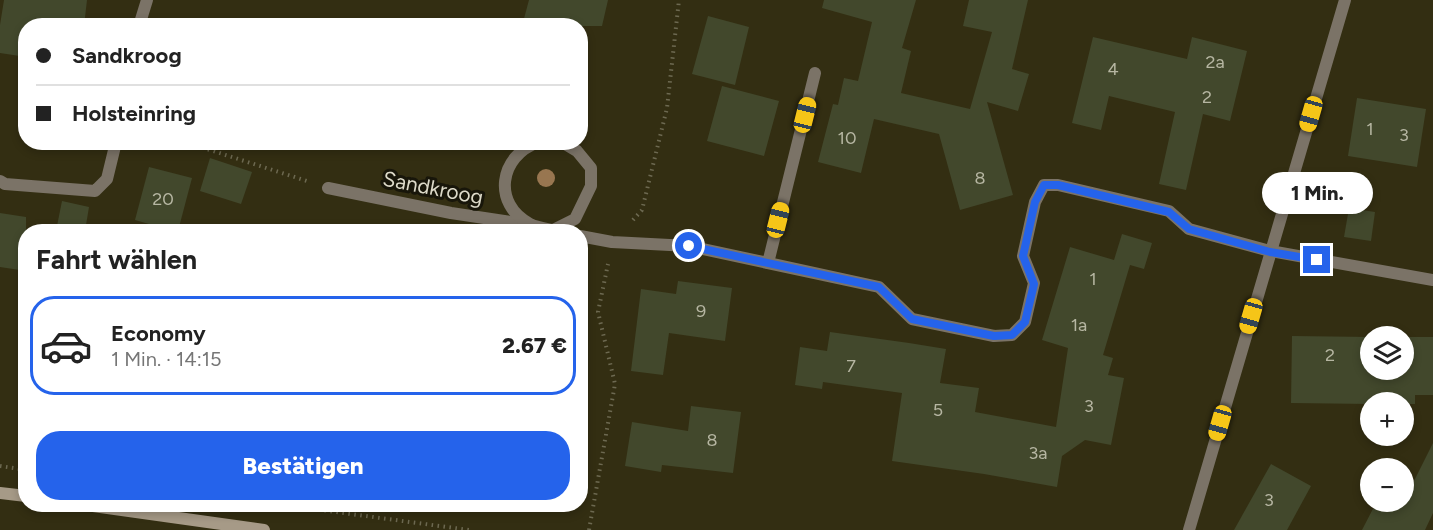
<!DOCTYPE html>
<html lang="de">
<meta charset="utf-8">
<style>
:root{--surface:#fff;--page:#f2f2f2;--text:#222;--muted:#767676;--line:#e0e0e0;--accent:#2563eb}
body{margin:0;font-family:Figtree,sans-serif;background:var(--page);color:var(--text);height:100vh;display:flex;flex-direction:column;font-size:22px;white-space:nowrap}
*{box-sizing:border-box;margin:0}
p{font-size:20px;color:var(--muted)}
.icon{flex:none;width:33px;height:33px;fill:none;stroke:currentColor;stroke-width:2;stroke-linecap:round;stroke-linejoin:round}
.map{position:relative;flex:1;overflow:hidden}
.drawer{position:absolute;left:18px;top:224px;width:570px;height:288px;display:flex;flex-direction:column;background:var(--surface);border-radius:24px;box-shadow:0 3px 9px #0003}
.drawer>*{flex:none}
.top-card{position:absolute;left:18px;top:18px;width:570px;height:132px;border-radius:24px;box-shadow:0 3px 9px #0003;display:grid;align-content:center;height:132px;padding:0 18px;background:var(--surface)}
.tools{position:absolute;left:1360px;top:326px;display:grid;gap:12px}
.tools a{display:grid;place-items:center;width:54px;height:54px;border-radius:50%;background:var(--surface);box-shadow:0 3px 9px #0003;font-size:30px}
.end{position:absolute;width:27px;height:27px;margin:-14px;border:8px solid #2563eb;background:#fff;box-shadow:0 0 0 3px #fff}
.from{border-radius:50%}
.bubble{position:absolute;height:42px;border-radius:21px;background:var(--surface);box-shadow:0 3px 9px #0003;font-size:20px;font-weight:800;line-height:42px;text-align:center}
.car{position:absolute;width:18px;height:36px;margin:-18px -9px;border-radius:8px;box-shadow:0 0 4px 2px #0007;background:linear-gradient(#f5c518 24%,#345 0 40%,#f5c518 0 76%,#345 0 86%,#f5c518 0)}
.top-card b{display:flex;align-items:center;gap:21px;height:57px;font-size:22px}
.top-card b+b{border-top:2px solid var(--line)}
.top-card i{width:15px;height:15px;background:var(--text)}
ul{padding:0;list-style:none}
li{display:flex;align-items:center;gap:18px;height:99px;margin:0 12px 9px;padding:0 6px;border:3px solid transparent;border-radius:24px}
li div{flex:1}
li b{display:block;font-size:22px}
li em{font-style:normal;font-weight:800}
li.selected{border-color:var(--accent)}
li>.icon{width:54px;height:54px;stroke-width:1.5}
h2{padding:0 18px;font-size:27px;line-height:72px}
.primary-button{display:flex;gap:12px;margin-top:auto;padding:12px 18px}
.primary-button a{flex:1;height:69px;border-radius:24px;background:var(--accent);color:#fff;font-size:24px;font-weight:800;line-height:69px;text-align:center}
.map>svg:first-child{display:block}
</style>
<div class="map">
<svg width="1433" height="530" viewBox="0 0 1433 530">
<rect width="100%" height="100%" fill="#332e12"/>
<g fill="#42482c">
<path d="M 4,0 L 87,0 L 84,26 L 26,26 L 26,57 L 0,53 L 0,25 Z"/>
<path d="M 529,0 L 608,0 L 602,26 L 522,26 Z"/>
<path d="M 824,0 L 916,0 L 902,48 L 911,51 L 901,93 L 970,109 L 992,32 L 963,26 L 969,0 L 1028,0 L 1012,69 L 1029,74 L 1018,111 L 987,102 L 1013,195 L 960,210 L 939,134 L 874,119 L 861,173 L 818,162 L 833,104 L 838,105 L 844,78 L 858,81 L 872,22 L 822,8 Z"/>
<path d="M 708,16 L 749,27 L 735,85 L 692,74 Z"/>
<path d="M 1093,37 L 1187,59 L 1192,37 L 1247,51 L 1230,121 L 1203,114 L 1186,190 L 1159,184 L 1175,112 L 1109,96 L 1101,130 L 1072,123 Z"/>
<path d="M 722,86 L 779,101 L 764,156 L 707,141 Z"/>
<path d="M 1357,98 L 1426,109 L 1417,167 L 1348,156 Z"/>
<path d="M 210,158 L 252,172 L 241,204 L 200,191 Z"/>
<path d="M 149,167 L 192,178 L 178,231 L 173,231 L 135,220 Z"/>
<path d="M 62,201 L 89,207 L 85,231 L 56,231 Z"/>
<path d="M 1349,208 L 1375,212 L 1371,241 L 1344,237 Z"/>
<path d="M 0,213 L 26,217 L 26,271 L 0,267 Z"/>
<path d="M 1122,234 L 1152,243 L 1144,269 L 1130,265 L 1103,355 L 1113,358 L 1108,375 L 1124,378 L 1111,445 L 1085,440 L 1062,456 L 1057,487 L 984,474 L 892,461 L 902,393 L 823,382 L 822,389 L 795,385 L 800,347 L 827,351 L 830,332 L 909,343 L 946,349 L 940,383 L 979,388 L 975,412 L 1056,427 L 1068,348 L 1042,340 L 1070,247 L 1114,260 Z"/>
<path d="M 678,281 L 732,288 L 725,341 L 669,333 L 663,375 L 631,371 L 641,289 L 676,294 Z"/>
<path d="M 1292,336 L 1371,337 L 1371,369 L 1404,369 L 1404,337 L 1433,337 L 1433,395 L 1415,395 L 1415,404 L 1404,404 L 1404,402 L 1371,402 L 1371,404 L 1291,403 Z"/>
<path d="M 691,406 L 741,412 L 733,473 L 662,465 L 661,472 L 625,466 L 632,422 L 688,431 Z"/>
<path d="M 1433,443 L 1433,513 L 1425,530 L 1362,530 L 1377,501 L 1404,501 Z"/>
<path d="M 1271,464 L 1311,486 L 1287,530 L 1234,530 Z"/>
</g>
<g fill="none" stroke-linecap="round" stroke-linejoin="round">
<g stroke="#6d6951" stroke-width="4" stroke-dasharray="1.5 4.5" stroke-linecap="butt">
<path d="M 185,142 L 307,181"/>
<path d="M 633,220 L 642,210 L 667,108 L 679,0"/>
<path d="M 0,466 L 20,469"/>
<path d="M 277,504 L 469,530"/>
<path d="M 589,530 L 615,384 L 598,312 L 608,264"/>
</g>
<path stroke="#7b7367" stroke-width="12" d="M 328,188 L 451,213 L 531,225"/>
<g stroke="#7b7367" stroke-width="12">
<path d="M 139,26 L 147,0"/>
<path d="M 538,142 C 499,156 492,204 530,224 C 538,228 549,229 557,231"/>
<path d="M 0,181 L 5,184 L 95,191 L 107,179 L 116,142"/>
<path d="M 553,230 L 575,219 L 591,186 L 591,168 L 577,151 L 562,142"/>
<path d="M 580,236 L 612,242 L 689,246 L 879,287 L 912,319 L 994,336 L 1012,335 L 1025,322 L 1034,283 L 1023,256 L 1035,202 L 1044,185 L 1058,185 L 1169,211 L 1189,229 L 1270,251 L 1433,280"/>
<path d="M 768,263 L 815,73"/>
<path d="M 1189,530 L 1345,0"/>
</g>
<g stroke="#a69a87" stroke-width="12">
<path d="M 0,493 L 26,496"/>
<path d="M 79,504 L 264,530"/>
</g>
</g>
<circle fill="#987650" cx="546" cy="178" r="9"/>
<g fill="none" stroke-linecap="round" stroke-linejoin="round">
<path stroke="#2563eb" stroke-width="8" d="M 689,246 L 879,287 L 912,319 L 994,336 L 1012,335 L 1025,322 L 1034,284 L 1023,256 L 1035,202 L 1044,185 L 1058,185 L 1169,212 L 1189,229 L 1270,252 L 1317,260"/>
</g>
<g text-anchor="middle" stroke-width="6" stroke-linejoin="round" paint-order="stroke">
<g font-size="18" fill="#b6b6a2">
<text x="1215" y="68">2a</text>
<text x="1113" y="75">4</text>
<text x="1207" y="103">2</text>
<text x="1370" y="135">1</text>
<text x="1404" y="141">3</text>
<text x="847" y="144">10</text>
<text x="980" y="184">8</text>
<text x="163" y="205">20</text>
<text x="1093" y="285">1</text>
<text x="701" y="317">9</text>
<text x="1079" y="331">1a</text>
<text x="1330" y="361">2</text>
<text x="851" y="372">7</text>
<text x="1089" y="412">3</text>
<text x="938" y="416">5</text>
<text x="712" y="446">8</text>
<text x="1038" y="459">3a</text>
<text x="1269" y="506">3</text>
</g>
<g font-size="21" fill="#dddac9" stroke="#18160a">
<text transform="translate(433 188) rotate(11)" y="7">Sandkroog</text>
</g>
</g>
</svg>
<div class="tools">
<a><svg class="icon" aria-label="layers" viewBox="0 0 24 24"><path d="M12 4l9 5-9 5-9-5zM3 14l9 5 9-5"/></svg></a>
<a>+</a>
<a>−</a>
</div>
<i class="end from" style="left:689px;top:246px"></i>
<i class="end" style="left:1317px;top:260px"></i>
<div class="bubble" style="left:1262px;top:172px;width:111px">1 Min.</div>
<i class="car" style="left:1311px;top:114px;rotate:196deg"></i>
<i class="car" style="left:805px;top:115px;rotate:14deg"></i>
<i class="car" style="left:778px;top:220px;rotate:14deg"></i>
<i class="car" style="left:1251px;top:316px;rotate:196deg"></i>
<i class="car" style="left:1220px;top:423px;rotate:196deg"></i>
<div class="top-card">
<b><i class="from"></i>Sandkroog</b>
<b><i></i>Holsteinring</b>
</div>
<section class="drawer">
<h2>Fahrt wählen</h2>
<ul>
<li class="selected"><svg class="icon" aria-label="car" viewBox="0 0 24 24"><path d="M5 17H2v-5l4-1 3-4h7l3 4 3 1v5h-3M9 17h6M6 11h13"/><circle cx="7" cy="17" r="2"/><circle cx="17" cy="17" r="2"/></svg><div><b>Economy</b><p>1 Min. · 14:15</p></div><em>2.67 €</em></li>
</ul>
<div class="primary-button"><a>Bestätigen</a></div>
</section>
</div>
